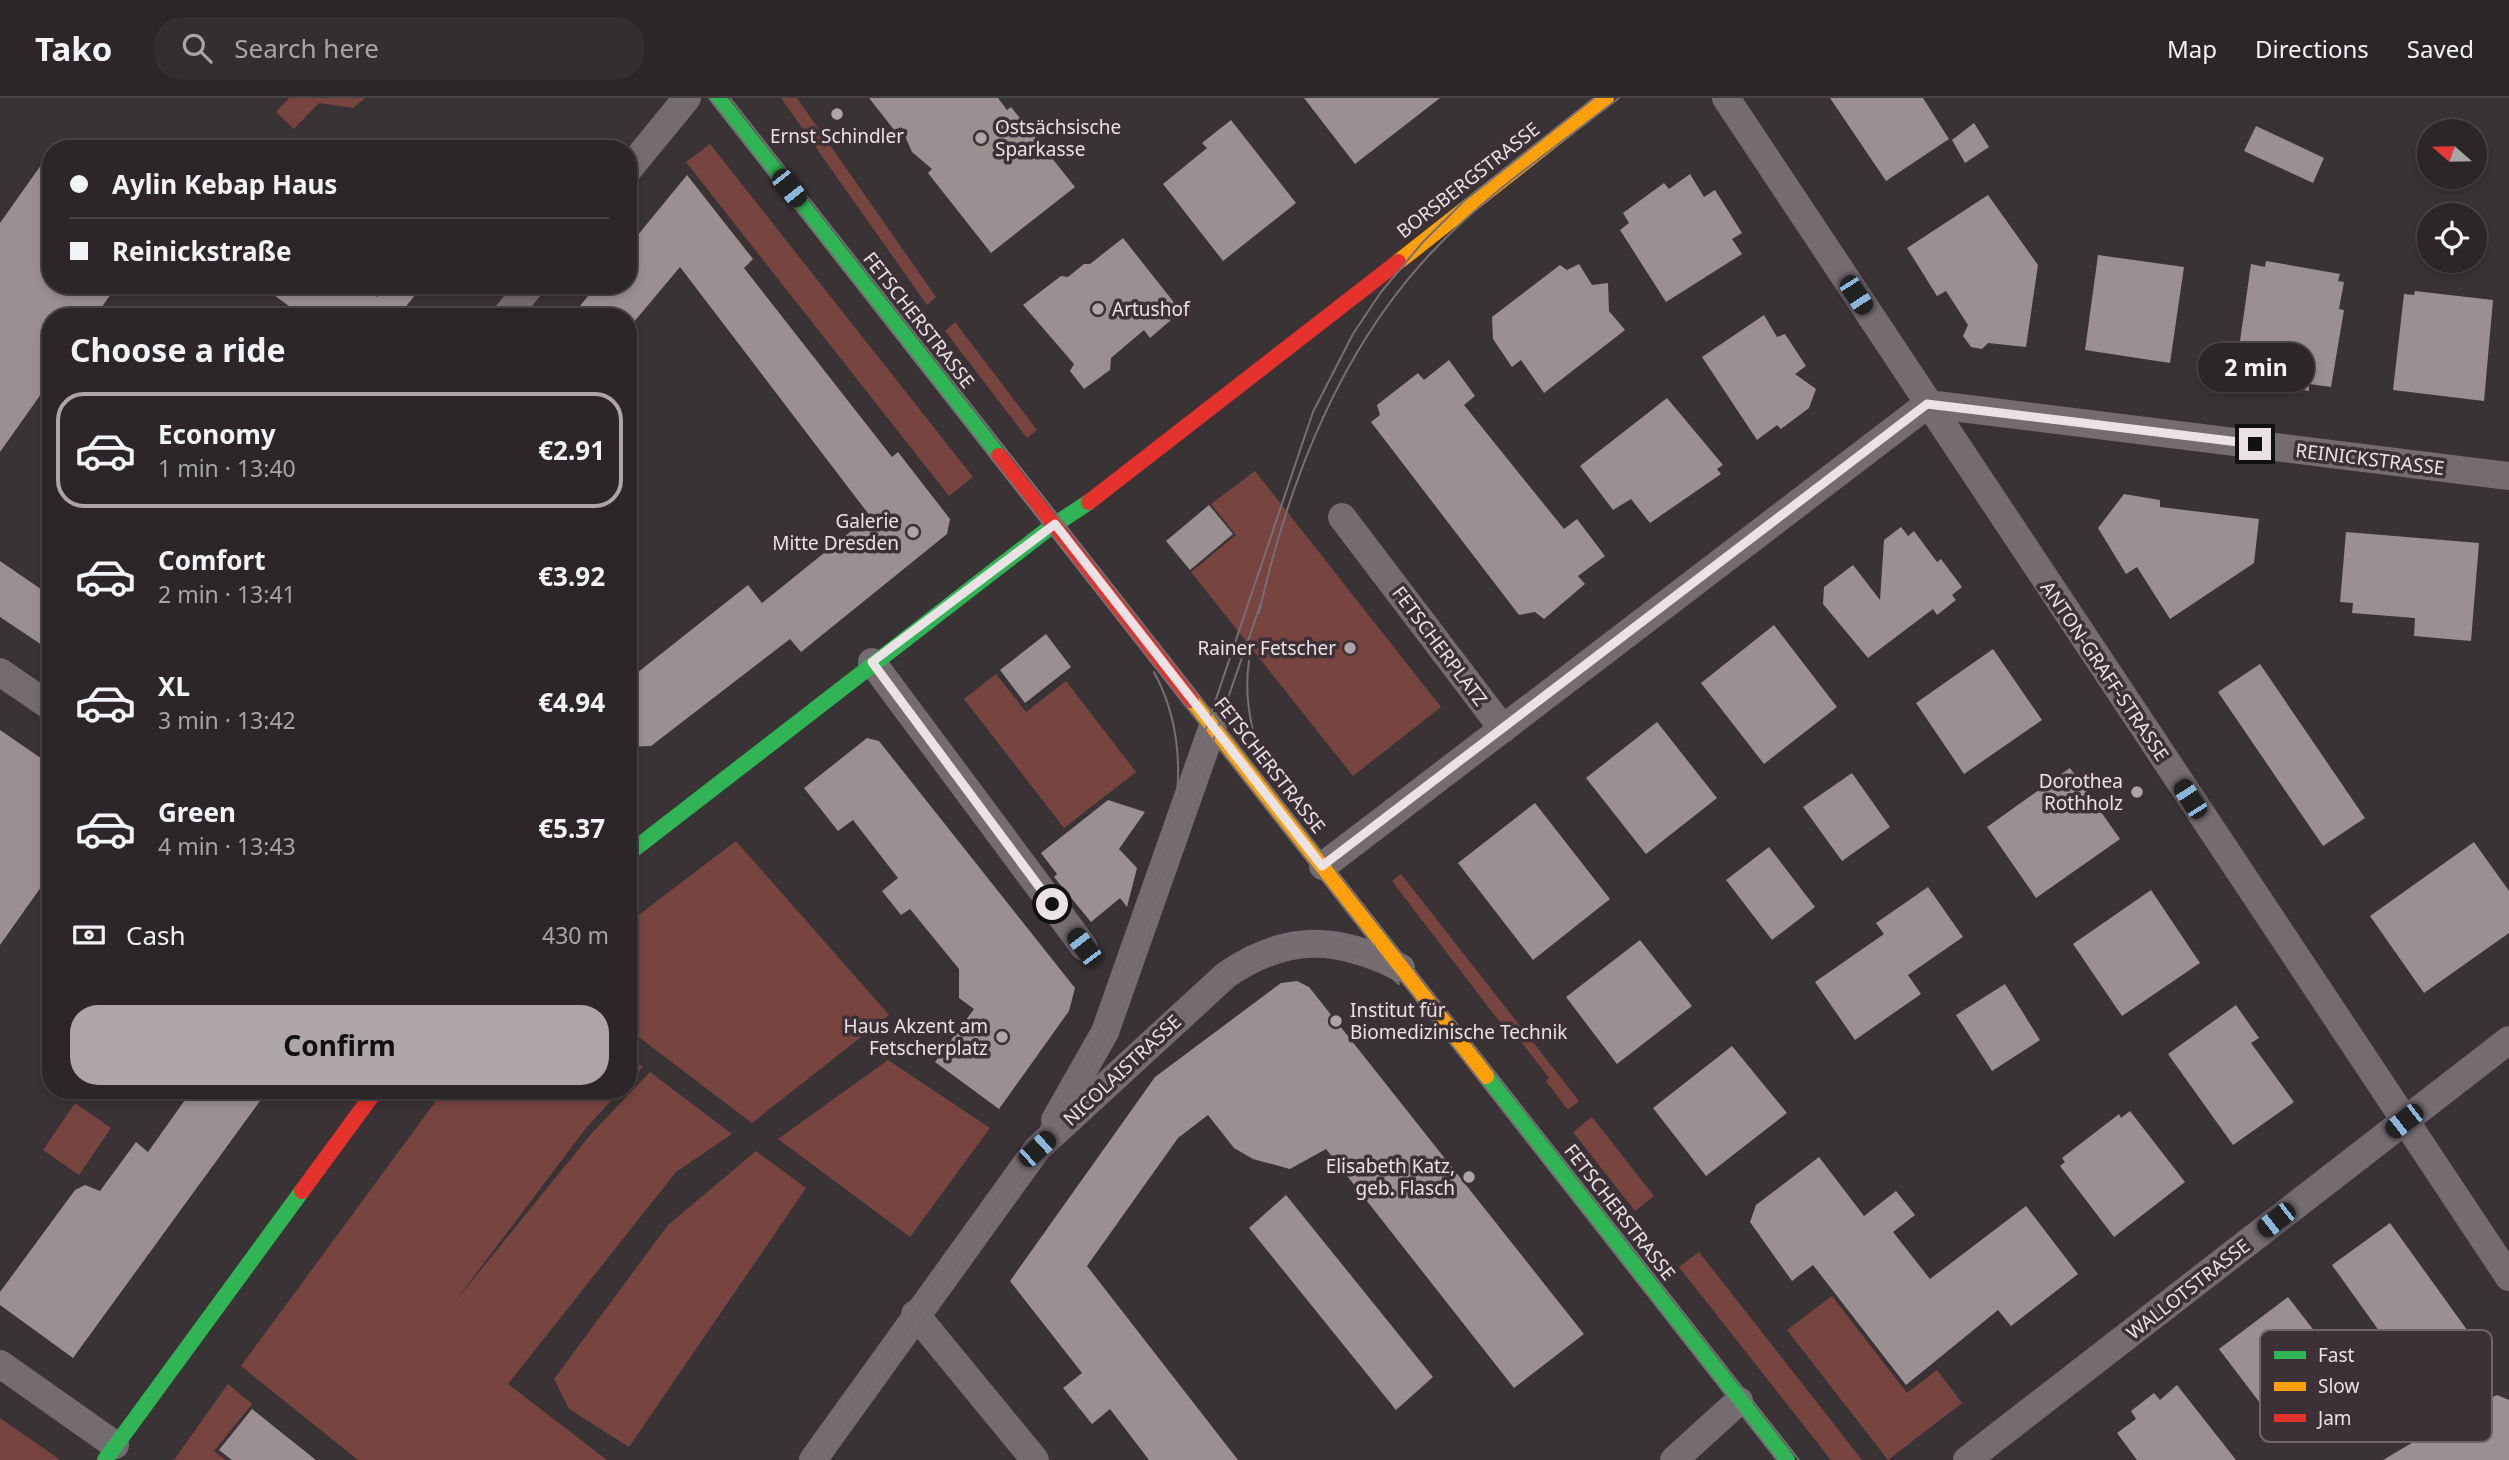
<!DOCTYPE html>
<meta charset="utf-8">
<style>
:root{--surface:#2c2628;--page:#342e30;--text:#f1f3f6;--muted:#a6a5a8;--line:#484345;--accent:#ada5a8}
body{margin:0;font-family:"Noto Sans",sans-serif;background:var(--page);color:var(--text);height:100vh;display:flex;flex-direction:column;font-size:26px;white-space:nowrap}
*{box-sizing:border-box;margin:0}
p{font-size:23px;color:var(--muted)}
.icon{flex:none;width:38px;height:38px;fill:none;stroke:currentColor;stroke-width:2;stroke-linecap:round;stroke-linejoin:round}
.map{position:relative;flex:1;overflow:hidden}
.panel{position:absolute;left:42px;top:210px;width:595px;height:791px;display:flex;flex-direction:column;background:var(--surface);border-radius:28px;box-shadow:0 4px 10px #0003,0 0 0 2px var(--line)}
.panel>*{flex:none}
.guide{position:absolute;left:42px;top:42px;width:595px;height:154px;border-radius:28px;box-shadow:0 4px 10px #0003,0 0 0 2px var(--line);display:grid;align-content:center;height:154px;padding:0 28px;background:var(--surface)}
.needle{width:46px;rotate:290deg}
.buttons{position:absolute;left:2417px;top:21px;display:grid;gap:14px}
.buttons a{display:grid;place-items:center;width:70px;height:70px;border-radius:50%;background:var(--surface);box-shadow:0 4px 10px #0003,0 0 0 2px var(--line);font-size:35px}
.end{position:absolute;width:32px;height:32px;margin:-16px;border:9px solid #ebe2e6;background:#111;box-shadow:0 0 0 4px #111}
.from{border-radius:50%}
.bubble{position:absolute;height:49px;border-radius:24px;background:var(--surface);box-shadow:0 4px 10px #0003,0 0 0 2px var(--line);font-size:23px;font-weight:700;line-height:49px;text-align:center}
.car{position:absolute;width:21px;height:42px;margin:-21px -10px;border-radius:9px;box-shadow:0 0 5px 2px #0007;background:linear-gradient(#222 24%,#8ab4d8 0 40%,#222 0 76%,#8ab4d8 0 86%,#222 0)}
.guide b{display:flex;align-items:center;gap:24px;height:66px;font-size:26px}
.guide b+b{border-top:2px solid var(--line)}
.guide i{width:18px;height:18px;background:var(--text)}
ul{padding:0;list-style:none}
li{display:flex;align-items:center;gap:21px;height:116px;margin:0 14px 10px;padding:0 14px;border:4px solid transparent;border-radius:28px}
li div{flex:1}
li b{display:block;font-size:26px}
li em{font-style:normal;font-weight:700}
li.selected{border-color:var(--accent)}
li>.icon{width:63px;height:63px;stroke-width:1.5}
h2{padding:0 28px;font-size:32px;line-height:84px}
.pay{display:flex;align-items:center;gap:18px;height:77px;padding:0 28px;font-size:26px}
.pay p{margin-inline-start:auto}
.button{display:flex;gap:14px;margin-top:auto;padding:14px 28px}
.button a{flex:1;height:80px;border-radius:28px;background:var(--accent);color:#111;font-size:28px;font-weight:700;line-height:80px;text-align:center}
header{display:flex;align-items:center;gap:42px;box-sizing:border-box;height:98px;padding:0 35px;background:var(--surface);border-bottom:2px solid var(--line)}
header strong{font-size:33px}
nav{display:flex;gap:38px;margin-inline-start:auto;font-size:24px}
.search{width:490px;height:63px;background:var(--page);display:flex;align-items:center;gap:18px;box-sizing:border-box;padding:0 24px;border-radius:28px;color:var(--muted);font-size:26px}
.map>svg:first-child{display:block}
</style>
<header>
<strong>Tako</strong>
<div class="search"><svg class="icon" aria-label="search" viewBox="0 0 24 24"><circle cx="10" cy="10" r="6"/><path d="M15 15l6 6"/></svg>Search here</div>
<nav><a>Map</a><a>Directions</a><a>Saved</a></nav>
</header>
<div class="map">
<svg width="2509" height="1362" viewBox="0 0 2509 1362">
<rect width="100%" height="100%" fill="#3a3336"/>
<g fill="#774440">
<path d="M 289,0 L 365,0 L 353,10 L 319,5 L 294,31 L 276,14 Z"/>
<path d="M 781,0 L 797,0 L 936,199 L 927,207 Z"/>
<path d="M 710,46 L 973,379 L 949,398 L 686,64 Z"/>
<path d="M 955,224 L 1037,332 L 1027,340 L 945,233 Z"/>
<path d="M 1255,373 L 1441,609 L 1353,678 L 1191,474 L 1236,437 L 1211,406 Z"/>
<path d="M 996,576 L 1026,614 L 1066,583 L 1136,674 L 1064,730 L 964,601 Z"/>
<path d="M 736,743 L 889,917 L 752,1025 L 628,931 L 628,825 Z"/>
<path d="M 1401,776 L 1579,1003 L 1568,1012 L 1546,983 L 1549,980 L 1519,941 L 1515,944 L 1392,783 Z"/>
<path d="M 628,958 L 643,969 L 628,985 Z"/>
<path d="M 888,962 L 990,1030 L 910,1139 L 778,1041 Z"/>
<path d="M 650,974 L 732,1036 L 676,1074 L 508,1286 L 607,1362 L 358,1362 L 241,1268 L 444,992 L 621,992 L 586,1030 L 453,1206 L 591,1036 Z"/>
<path d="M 75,1005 L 111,1030 L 79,1077 L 43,1052 Z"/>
<path d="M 1592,1019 L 1654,1098 L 1635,1113 L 1573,1034 Z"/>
<path d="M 756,1053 L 806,1090 L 629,1349 L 569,1311 L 554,1281 L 668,1127 Z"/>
<path d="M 1699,1154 L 1862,1362 L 1831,1362 L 1679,1169 Z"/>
<path d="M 1832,1198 L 1907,1295 L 1937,1272 L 1962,1305 L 1888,1362 L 1787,1232 Z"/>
<path d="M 228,1286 L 252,1306 L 214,1353 L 226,1362 L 174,1362 Z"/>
<path d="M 0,1320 L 59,1361 L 58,1362 L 0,1362 Z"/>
</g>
<g fill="#9b8f92">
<path d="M 869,0 L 998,0 L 1007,12 L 1011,9 L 1075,89 L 991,155 L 928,75 L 932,71 L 912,54 L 901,29 L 895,33 Z"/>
<path d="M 1304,0 L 1440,0 L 1355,66 Z"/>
<path d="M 1830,0 L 1923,0 L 1949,41 L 1886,83 Z"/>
<path d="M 1231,22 L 1296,105 L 1223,163 L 1163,86 L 1207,50 L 1202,45 Z"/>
<path d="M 1974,25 L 1989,49 L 1965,65 L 1952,42 Z"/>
<path d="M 2256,28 L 2324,60 L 2313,85 L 2244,53 Z"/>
<path d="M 51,53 L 51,187 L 117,187 L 95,219 L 51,219 L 51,282 L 0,354 L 0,125 Z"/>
<path d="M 1690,76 L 1704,99 L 1715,92 L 1742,135 L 1732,141 L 1742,156 L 1666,204 L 1620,132 L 1629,125 L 1623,115 L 1664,85 L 1669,91 Z"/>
<path d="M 687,77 L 753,161 L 744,170 L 892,359 L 898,354 L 950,421 L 947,436 L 801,554 L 790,541 L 651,648 L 628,649 L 628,582 L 748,487 L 762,505 L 870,418 L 680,169 L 628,231 L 628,219 L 571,219 L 597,187 L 628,187 L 628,149 Z"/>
<path d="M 1988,97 L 2038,167 L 2026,249 L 1988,245 L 1982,251 L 1971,249 L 1963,238 L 1968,227 L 1946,193 L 1937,198 L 1907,150 Z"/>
<path d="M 1123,140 L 1176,207 L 1165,215 L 1171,222 L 1150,240 L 1144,232 L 1111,260 L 1110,272 L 1084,291 L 1070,273 L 1074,266 L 1023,207 L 1061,178 L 1068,179 L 1084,166 L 1090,166 Z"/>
<path d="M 2098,157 L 2184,169 L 2170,265 L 2085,252 Z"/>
<path d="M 2266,163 L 2340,176 L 2338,183 L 2344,184 L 2339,211 L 2344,212 L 2331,289 L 2309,286 L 2309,293 L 2263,286 L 2265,275 L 2236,271 L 2251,166 L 2265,169 Z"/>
<path d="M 1579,166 L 1592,187 L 1608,185 L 1609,213 L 1625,232 L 1544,295 L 1521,262 L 1512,269 L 1493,241 L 1492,219 L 1560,167 L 1567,172 Z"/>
<path d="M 260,187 L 361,187 L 377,199 L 386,187 L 423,187 L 400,216 L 404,219 L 304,219 Z"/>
<path d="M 2415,193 L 2493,202 L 2484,303 L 2393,292 L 2404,196 L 2414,197 Z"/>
<path d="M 1764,217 L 1777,239 L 1785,236 L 1806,268 L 1795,276 L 1816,291 L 1809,310 L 1781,331 L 1777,327 L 1757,342 L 1702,259 Z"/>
<path d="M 1449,262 L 1475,298 L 1464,307 L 1564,431 L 1577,421 L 1605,458 L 1578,478 L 1585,486 L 1544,521 L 1535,514 L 1519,517 L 1371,324 L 1380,317 L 1377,307 L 1418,275 L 1424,282 Z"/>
<path d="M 1667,300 L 1723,367 L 1717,371 L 1721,376 L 1650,425 L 1631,401 L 1613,412 L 1580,368 Z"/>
<path d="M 2124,396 L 2160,402 L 2160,409 L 2259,421 L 2254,465 L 2170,521 L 2137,469 L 2126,476 L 2098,430 Z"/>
<path d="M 1209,407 L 1233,436 L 1190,472 L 1166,443 Z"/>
<path d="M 1901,429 L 1908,438 L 1914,433 L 1937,464 L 1941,461 L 1962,489 L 1952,497 L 1956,502 L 1937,517 L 1933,511 L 1868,560 L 1823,506 L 1824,489 L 1853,467 L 1880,502 L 1884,442 Z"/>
<path d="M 2346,434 L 2479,445 L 2471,543 L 2414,538 L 2415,520 L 2352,515 L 2353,505 L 2340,504 Z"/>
<path d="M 0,463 L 51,498 L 51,553 L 0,519 Z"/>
<path d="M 1774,527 L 1837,609 L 1764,666 L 1701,585 Z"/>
<path d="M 1046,536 L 1071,569 L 1025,605 L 1000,572 Z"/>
<path d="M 1993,551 L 2042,622 L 1964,676 L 1916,605 Z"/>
<path d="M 2260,566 L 2365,720 L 2323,748 L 2218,594 Z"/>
<path d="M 1657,624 L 1717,700 L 1646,756 L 1586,680 Z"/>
<path d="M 0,632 L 51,667 L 51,775 L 0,847 Z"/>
<path d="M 867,640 L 879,643 L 1075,890 L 1069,913 L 999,1011 L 935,964 L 974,911 L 959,900 L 959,871 L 910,811 L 901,817 L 882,793 L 898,780 L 853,722 L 838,733 L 804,690 Z"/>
<path d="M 2070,670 L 2120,741 L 2036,800 L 1987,729 Z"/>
<path d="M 1852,675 L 1890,729 L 1842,763 L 1803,709 Z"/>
<path d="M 1108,702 L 1145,714 L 1119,751 L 1137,770 L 1127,809 L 1120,800 L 1091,824 L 1054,779 L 1057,776 L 1041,755 Z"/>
<path d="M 1535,705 L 1610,801 L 1533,862 L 1458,765 Z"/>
<path d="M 2474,744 L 2509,793 L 2509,835 L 2424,895 L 2370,818 Z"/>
<path d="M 1769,749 L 1815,809 L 1772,842 L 1726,782 Z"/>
<path d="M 1928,789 L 1963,839 L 1908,877 L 1921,896 L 1855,942 L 1815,884 L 1884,836 L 1876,825 Z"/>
<path d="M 2151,792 L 2200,865 L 2122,918 L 2073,846 Z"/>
<path d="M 1640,842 L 1692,908 L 1617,966 L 1566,899 Z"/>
<path d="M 1297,883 L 1309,889 L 1584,1236 L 1514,1290 L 1326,1051 L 1290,1071 L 1253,1061 L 1234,1050 L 1208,1017 L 1178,1040 L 1087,1168 L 1238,1362 L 1149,1362 L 1110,1311 L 1092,1326 L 1063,1290 L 1082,1275 L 1010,1183 L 1155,979 L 1281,885 Z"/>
<path d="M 2005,886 L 2040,942 L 1992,973 L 1956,917 Z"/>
<path d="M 2236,907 L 2259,940 L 2251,945 L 2294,1004 L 2233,1047 L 2168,956 Z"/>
<path d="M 1732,948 L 1787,1015 L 1706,1078 L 1653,1010 Z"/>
<path d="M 192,992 L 268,992 L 73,1260 L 0,1207 L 0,1194 L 75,1092 L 85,1087 L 100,1093 L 136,1044 L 148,1054 Z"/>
<path d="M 2130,1013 L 2185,1084 L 2114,1139 L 2060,1068 L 2065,1064 L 2062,1060 L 2119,1016 L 2121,1020 Z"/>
<path d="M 1819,1059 L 1864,1118 L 1896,1093 L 1915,1117 L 1893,1134 L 1930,1181 L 2026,1108 L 2078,1176 L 2011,1228 L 1998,1212 L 1906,1287 L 1813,1167 L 1792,1183 L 1750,1124 L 1756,1107 Z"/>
<path d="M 1286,1097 L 1433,1279 L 1396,1312 L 1249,1130 Z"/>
<path d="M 2390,1125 L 2470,1236 L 2428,1268 L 2422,1261 L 2407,1272 L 2332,1167 Z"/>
<path d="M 2288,1199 L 2350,1279 L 2282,1334 L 2219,1251 Z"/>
<path d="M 2177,1287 L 2236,1362 L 2137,1362 L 2117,1335 L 2136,1321 L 2131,1313 L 2154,1295 L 2160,1302 Z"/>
<path d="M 2497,1297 L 2509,1302 L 2509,1362 L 2383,1362 L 2471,1310 L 2475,1300 L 2488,1301 Z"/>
<path d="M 252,1311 L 282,1335 L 316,1362 L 232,1362 L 219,1352 Z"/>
</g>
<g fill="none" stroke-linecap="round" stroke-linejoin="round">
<g stroke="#756c72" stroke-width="28">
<path d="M 1726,0 L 2509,1179"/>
<path d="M 628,72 L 687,0"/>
<path d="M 505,219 L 531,187"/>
<path d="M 1342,419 L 1503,631"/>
<path d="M 872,564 L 1084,849"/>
<path d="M 0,574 L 51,609"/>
<path d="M 1323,768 L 1928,306 L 2509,378"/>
<path d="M 1055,1022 L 1105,934 L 1213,628"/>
<path d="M 915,1216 L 1035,1362"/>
<path d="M 0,1266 L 115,1347"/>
<path d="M 813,1362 L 1037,1051 L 1226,877 C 1286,836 1336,837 1401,870"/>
<path d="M 1674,1362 L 1739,1303"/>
<path d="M 1967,1362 L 2509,942"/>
</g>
<g stroke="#30b455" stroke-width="16">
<path d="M 718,0 L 999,358"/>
<path d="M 628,756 L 1048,431 L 1089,404"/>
<path d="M 1486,978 L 1787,1362"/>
<path d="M 105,1362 L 302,1093"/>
</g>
<g stroke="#ff9f0a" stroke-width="16">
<path d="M 1398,164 L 1606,0"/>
<path d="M 1191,602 L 1486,978"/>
</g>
<g stroke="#e5322d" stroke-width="16">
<path d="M 999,358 L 1191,602"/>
<path d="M 1089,404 L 1398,164"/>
<path d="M 302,1093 L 376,992"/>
</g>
<g stroke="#767075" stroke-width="2">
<path d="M 709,0 L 1777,1362"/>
<path d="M 730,0 L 1799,1362"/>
<path d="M 1259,515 C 1288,386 1340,252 1431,155 C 1486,96 1555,50 1619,0"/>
<path d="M 1249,563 C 1243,602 1253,642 1268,678"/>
<path d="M 1154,574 C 1175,613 1181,653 1177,696"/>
<path d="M 1088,992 L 1246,850 L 1290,836 L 1317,833 L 1375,848"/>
<path d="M 1060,1039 C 1104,998 1149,956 1194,916 C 1213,899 1234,877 1257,867 C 1301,848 1363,852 1399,886"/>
<path d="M 804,1362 L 1031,1046 L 1082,962 L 1102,921 L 1193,669 L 1313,314 L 1353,236 L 1381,194 L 1423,144 L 1464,103 L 1594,0"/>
<path d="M 820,1362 C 861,1304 901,1246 943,1189 C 1004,1107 1066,1028 1111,937 L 1261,505"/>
</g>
</g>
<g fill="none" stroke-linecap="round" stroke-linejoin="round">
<path stroke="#ebe2e6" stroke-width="9" d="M 1052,806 L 872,564 L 1055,426 L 1322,768 L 1927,306 L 2255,346"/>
</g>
<g fill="#ada5a8" stroke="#3d3036" stroke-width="2.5">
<circle cx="837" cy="16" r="7"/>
<circle cx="981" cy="40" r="7"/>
<circle cx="1098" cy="211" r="7"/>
<circle cx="913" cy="434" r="7"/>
<circle cx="1350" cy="550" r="7"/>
<circle cx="2137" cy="694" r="7"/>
<circle cx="1336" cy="923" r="7"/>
<circle cx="1002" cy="939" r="7"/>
<circle cx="1469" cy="1079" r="7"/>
</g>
<g text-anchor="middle" stroke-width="7" stroke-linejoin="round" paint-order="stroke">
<g font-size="19" fill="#ebe2e6" stroke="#3d3036" text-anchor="end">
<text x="995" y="36" text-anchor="start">Ostsächsische<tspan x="995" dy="22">Sparkasse</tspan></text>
<text x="837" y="45" text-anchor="middle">Ernst Schindler</text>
<text x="1112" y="218" text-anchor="start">Artushof</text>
<text x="899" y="430">Galerie<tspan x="899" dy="22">Mitte Dresden</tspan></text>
<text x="1336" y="557">Rainer Fetscher</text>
<text x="2123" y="690">Dorothea<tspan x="2123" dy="22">Rothholz</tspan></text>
<text x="1350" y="919" text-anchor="start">Institut für<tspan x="1350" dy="22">Biomedizinische Technik</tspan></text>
<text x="988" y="935">Haus Akzent am<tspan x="988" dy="22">Fetscherplatz</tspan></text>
<text x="1455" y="1075">Elisabeth Katz,<tspan x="1455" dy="22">geb. Flasch</tspan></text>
</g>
<g font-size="19" fill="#ebe2e6" stroke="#3d3036">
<text transform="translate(1468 82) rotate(-38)" y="7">BORSBERGSTRASSE</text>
<text transform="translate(919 222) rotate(52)" y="7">FETSCHERSTRASSE</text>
<text transform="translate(2370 361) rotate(7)" y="7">REINICKSTRASSE</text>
<text transform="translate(1440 548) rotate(53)" y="7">FETSCHERPLATZ</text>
<text transform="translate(2105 573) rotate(56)" y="7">ANTON-GRAFF-STRASSE</text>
<text transform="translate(1270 667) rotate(52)" y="7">FETSCHERSTRASSE</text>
<text transform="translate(1122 972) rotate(-43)" y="7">NICOLAISTRASSE</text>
<text transform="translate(1620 1114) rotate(52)" y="7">FETSCHERSTRASSE</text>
<text transform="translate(2188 1191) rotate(-38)" y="7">WALLOTSTRASSE</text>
</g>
</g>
<rect x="2260" y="1232" width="232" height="112" rx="10" fill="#3d3036" stroke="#71656b" stroke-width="2"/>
<rect x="2274" y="1253" width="32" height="8" fill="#30b455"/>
<rect x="2274" y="1284" width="32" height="9" fill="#ff9f0a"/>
<rect x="2274" y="1316" width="32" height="8" fill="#e5322d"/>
<g font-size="19" fill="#ebe2e6">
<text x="2318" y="1264">Fast</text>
<text x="2318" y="1295">Slow</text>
<text x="2318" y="1327">Jam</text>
</g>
</svg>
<div class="buttons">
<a><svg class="needle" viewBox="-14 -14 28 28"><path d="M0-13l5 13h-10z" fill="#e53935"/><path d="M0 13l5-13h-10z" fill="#a6a5a8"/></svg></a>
<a><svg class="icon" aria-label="locate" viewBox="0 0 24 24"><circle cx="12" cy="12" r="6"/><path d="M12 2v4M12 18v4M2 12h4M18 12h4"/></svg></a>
</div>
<i class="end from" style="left:1052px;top:806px"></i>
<i class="end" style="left:2255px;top:346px"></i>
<div class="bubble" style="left:2198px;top:245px;width:116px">2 min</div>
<i class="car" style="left:789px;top:90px;rotate:142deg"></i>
<i class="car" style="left:1856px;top:197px;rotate:147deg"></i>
<i class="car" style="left:2190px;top:701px;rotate:327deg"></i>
<i class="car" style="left:1084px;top:849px;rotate:323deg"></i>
<i class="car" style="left:2404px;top:1023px;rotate:232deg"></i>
<i class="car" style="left:1037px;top:1051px;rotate:48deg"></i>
<i class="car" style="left:2276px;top:1122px;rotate:232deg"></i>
<div class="guide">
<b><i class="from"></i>Aylin Kebap Haus</b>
<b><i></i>Reinickstraße</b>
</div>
<section class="panel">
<h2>Choose a ride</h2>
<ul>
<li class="selected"><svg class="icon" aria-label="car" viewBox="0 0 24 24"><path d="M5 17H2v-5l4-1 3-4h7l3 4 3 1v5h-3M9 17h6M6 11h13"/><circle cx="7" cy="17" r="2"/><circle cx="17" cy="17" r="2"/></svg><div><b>Economy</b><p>1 min · 13:40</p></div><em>€2.91</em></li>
<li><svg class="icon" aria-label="car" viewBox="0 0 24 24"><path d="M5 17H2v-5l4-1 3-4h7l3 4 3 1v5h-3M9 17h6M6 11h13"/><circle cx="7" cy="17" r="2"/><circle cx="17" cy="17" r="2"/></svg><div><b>Comfort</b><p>2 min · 13:41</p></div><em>€3.92</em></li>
<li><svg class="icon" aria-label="car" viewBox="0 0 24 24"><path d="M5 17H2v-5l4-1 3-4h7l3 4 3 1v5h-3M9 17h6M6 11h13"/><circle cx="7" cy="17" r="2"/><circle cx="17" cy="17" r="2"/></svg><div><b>XL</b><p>3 min · 13:42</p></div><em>€4.94</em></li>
<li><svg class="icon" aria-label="car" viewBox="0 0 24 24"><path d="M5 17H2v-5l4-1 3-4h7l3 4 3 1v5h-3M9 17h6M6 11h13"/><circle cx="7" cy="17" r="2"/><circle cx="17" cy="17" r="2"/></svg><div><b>Green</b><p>4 min · 13:43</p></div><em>€5.37</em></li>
</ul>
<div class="pay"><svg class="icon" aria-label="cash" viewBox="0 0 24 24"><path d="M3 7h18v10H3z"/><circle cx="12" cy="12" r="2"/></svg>Cash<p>430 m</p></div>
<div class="button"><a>Confirm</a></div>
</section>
</div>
